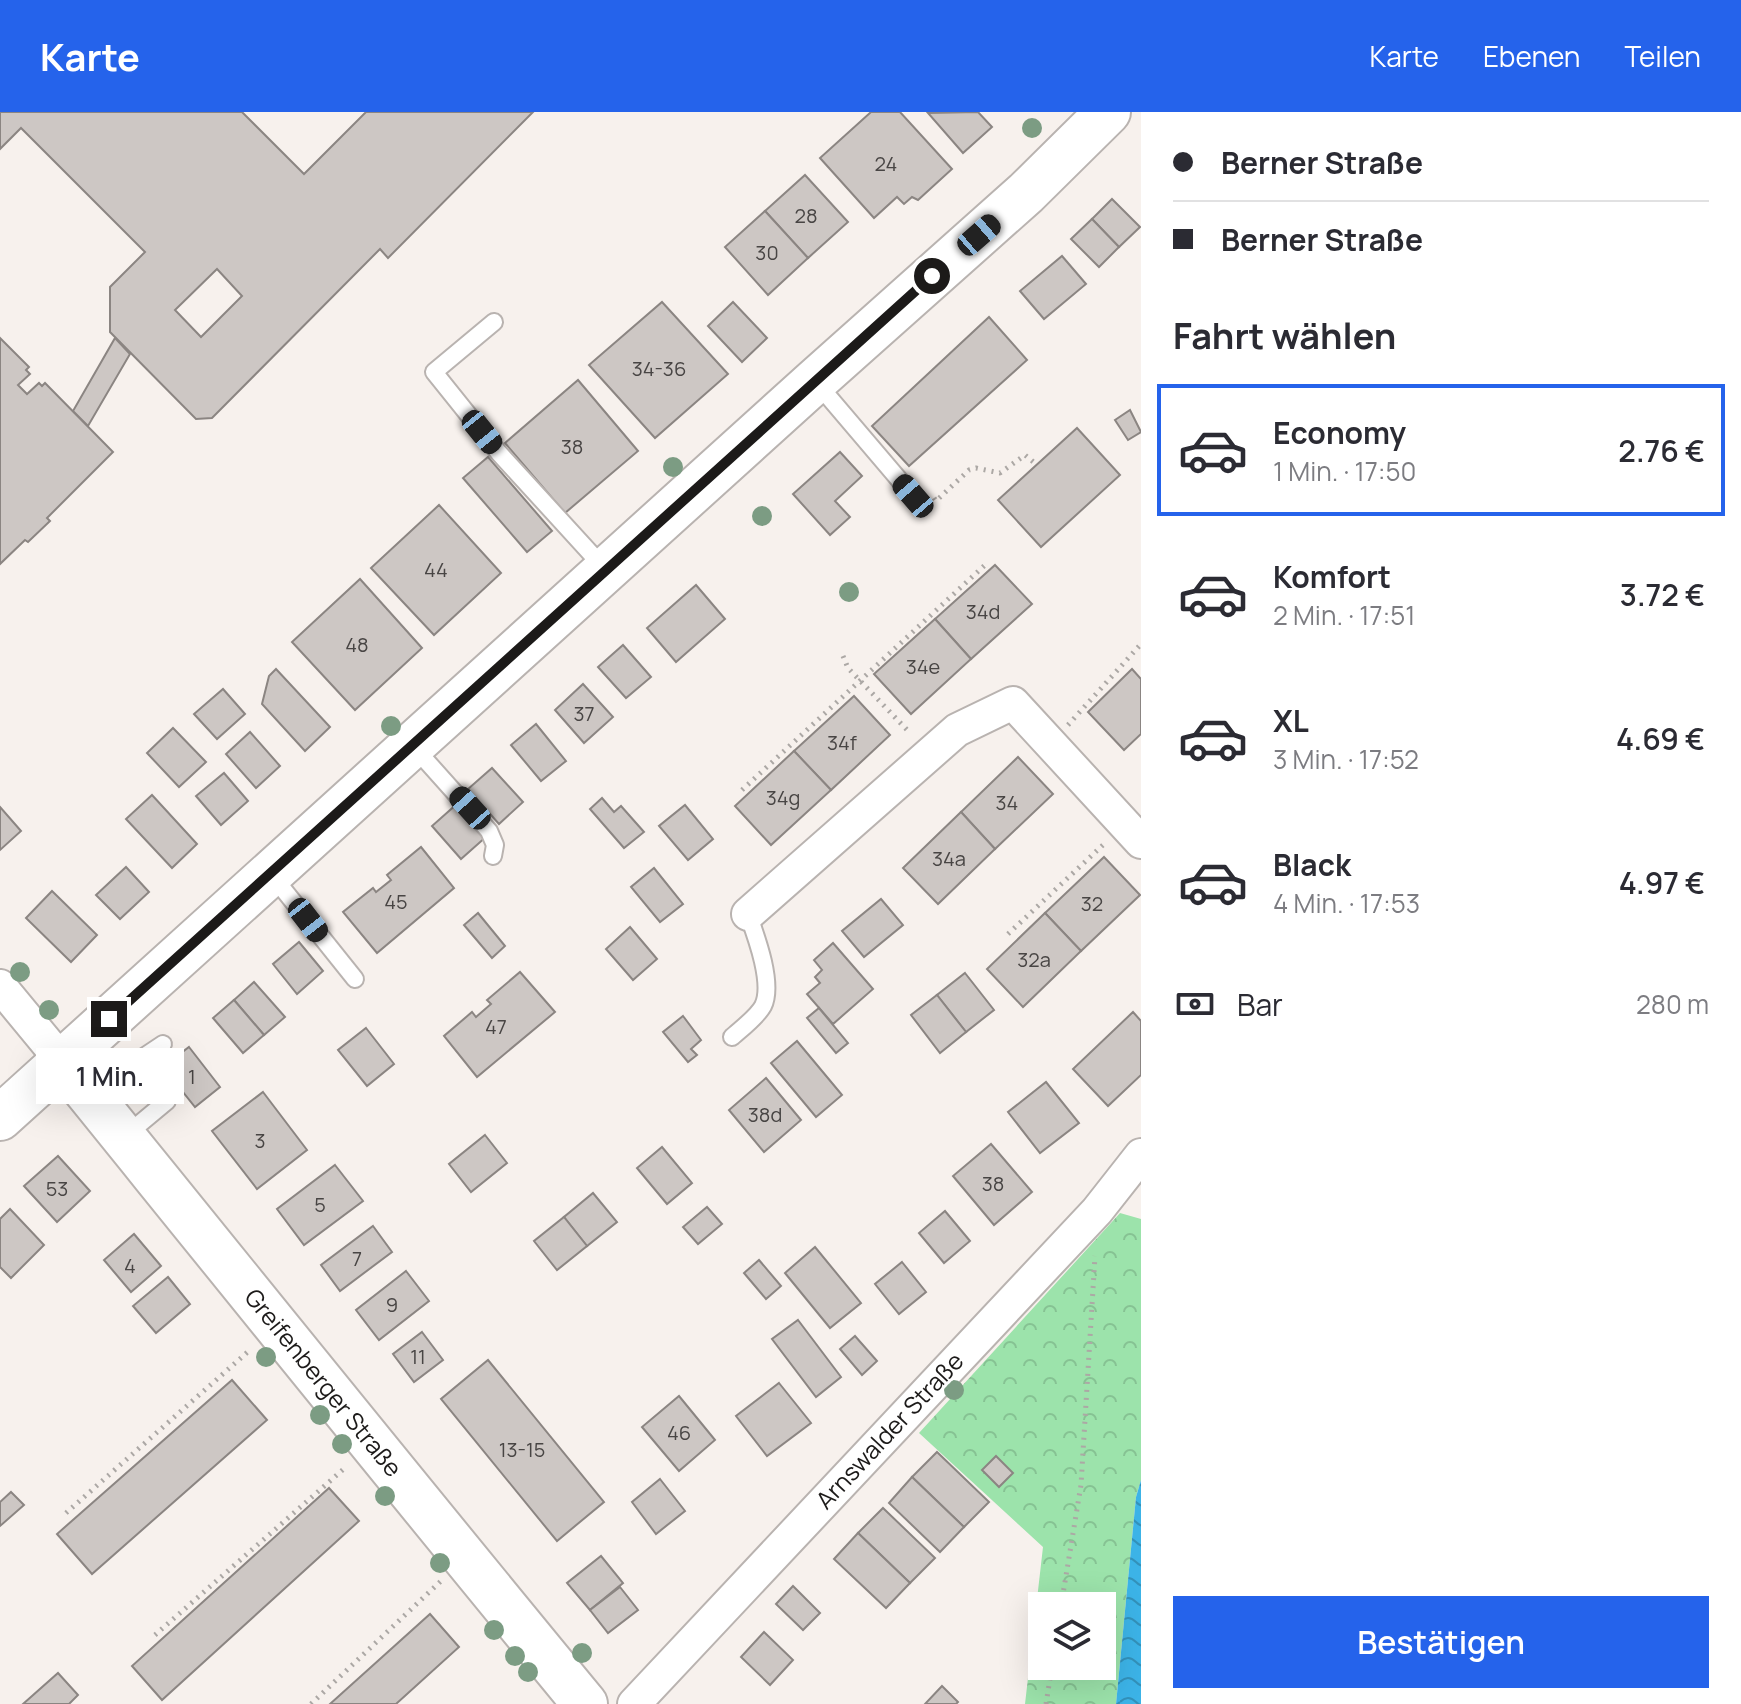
<!DOCTYPE html>
<html lang="de">
<meta charset="utf-8">
<style>
:root{--surface:#fff;--page:#f2f2f3;--text:#2b2b33;--muted:#7c7c81;--line:#e1e1e2;--accent:#2563eb}
body{margin:0;font-family:Manrope,sans-serif;background:var(--page);color:var(--text);height:100vh;display:flex;flex-direction:column;font-size:30px;white-space:nowrap}
*{box-sizing:border-box;margin:0}
p{font-size:26px;color:var(--muted)}
.icon{flex:none;width:44px;height:44px;fill:none;stroke:currentColor;stroke-width:2;stroke-linecap:round;stroke-linejoin:round}
.map{position:relative;flex:1;overflow:hidden}
.drawer{display:flex;flex-direction:column;background:var(--surface);width:600px}
.drawer>*{flex:none}
.top-card{display:grid;align-content:center;height:176px;padding:0 32px;background:var(--surface)}
.buttons{position:absolute;left:1028px;top:1480px;display:grid;gap:16px}
.buttons a{display:grid;place-items:center;width:88px;height:88px;border-radius:0px;background:var(--surface);box-shadow:0 8px 32px #0002;font-size:40px}
.end{position:absolute;width:36px;height:36px;margin:-18px;border:10px solid #1c1a19;background:#fff;box-shadow:0 0 0 4px #fff}
.from{border-radius:50%}
.bubble{position:absolute;height:56px;border-radius:0px;background:var(--surface);box-shadow:0 8px 32px #0002;font-size:26px;font-weight:600;line-height:56px;text-align:center}
.car{position:absolute;width:24px;height:48px;margin:-24px -12px;border-radius:10px;box-shadow:0 0 6px 2px #0007;background:linear-gradient(#222 24%,#8ab4d8 0 40%,#222 0 76%,#8ab4d8 0 86%,#222 0)}
.top-card b{display:flex;align-items:center;gap:28px;height:76px;font-size:30px}
.top-card b+b{border-top:2px solid var(--line)}
.top-card i{width:20px;height:20px;background:var(--text)}
ul{padding:0;list-style:none}
li{display:flex;align-items:center;gap:24px;height:132px;margin:0 16px 12px;padding:0 16px;border:4px solid transparent;border-radius:0px}
li div{flex:1}
li b{display:block;font-size:30px}
li em{font-style:normal;font-weight:600}
li.active{border-color:var(--accent)}
li>.icon{width:72px;height:72px;stroke-width:1.5}
h2{padding:0 32px;font-size:36px;line-height:96px}
.pay{display:flex;align-items:center;gap:20px;height:88px;padding:0 32px;font-size:30px}
.pay p{margin-inline-start:auto}
.button{display:flex;gap:16px;margin-top:auto;padding:16px 32px}
.button a{flex:1;height:92px;border-radius:0px;background:var(--accent);color:#fff;font-size:32px;font-weight:600;line-height:92px;text-align:center}
header{display:flex;align-items:center;gap:48px;box-sizing:border-box;height:112px;padding:0 40px;background:var(--accent);color:#fff}
header strong{font-size:38px}
nav{display:flex;gap:44px;margin-inline-start:auto;font-size:28px}
main{display:flex;flex:1;min-height:0}
.map>svg:first-child{display:block}
</style>
<header>
<strong>Karte</strong>
<nav><a>Karte</a><a>Ebenen</a><a>Teilen</a></nav>
</header>
<main>
<div class="map">
<svg width="1141" height="1592" viewBox="0 0 1141 1592">
<defs>
<pattern id="forest-crowns" width="20" height="18" patternUnits="userSpaceOnUse" patternTransform="scale(2)"><rect width="20" height="18" fill="#9ce3ab"/><path d="M2 6a3 3 0 1 1 6 0M12 15a3 3 0 1 1 6 0" fill="none" stroke="#86c293"/></pattern>
<pattern id="water-waves" width="16" height="10" patternUnits="userSpaceOnUse" patternTransform="scale(2)"><rect width="16" height="10" fill="#3cb3e7"/><path d="M0 5q4-4 8 0t8 0" fill="none" stroke="#3291ba"/></pattern>
</defs>
<rect width="100%" height="100%" fill="#f7f1ed"/>
<path fill="url(#forest-crowns)" fill-rule="evenodd" d="M 1120,1101 L 1141,1107 L 1141,1368 L 1136,1385 L 1116,1592 L 1025,1592 L 1043,1435 L 919,1321 ZM 1042,1494 L 1102,1494 L 1102,1554 L 1042,1554 Z"/>
<path fill="url(#water-waves)" d="M 1141,1368 L 1141,1592 L 1116,1592 L 1136,1385 Z"/>
<g fill="#cdc7c4" stroke="#8b8582" stroke-width="2" fill-rule="evenodd">
<path d="M 0,0 L 242,0 L 304,62 L 366,0 L 533,0 L 388,146 L 380,137 L 212,306 L 196,307 L 110,220 L 110,175 L 145,140 L 21,16 L 0,37 ZM 217,157 L 242,184 L 201,225 L 175,198 Z"/>
<path d="M 871,0 L 900,0 L 952,57 L 918,88 L 912,85 L 904,92 L 897,85 L 874,106 L 820,46 Z"/>
<path d="M 978,0 L 992,15 L 963,41 L 928,1 Z"/>
<path d="M 805,63 L 848,110 L 808,146 L 765,99 Z"/>
<path d="M 1112,87 L 1140,115 L 1119,135 L 1092,107 Z"/>
<path d="M 765,99 L 808,146 L 768,183 L 725,135 Z"/>
<path d="M 1092,107 L 1119,135 L 1099,155 L 1071,127 Z"/>
<path d="M 1062,144 L 1086,172 L 1044,207 L 1020,179 Z"/>
<path d="M 662,190 L 728,262 L 655,326 L 589,253 Z"/>
<path d="M 733,190 L 767,226 L 742,250 L 708,214 Z"/>
<path d="M 989,205 L 1027,248 L 909,354 L 872,314 Z"/>
<path d="M 0,226 L 29,255 L 26,258 L 30,262 L 18,273 L 27,282 L 39,271 L 42,274 L 45,271 L 113,340 L 47,406 L 50,409 L 28,430 L 25,428 L 0,452 Z"/>
<path d="M 115,226 L 130,242 L 88,314 L 73,299 Z"/>
<path d="M 578,268 L 638,339 L 565,401 L 505,331 Z"/>
<path d="M 1130,298 L 1141,320 L 1128,328 L 1115,308 Z"/>
<path d="M 1077,316 L 1120,363 L 1041,435 L 998,388 Z"/>
<path d="M 840,340 L 862,364 L 835,389 L 850,405 L 830,423 L 793,382 Z"/>
<path d="M 488,345 L 552,419 L 527,440 L 463,366 Z"/>
<path d="M 439,393 L 501,461 L 434,523 L 371,456 Z"/>
<path d="M 995,453 L 1032,492 L 971,547 L 935,507 Z"/>
<path d="M 360,467 L 422,536 L 355,598 L 292,530 Z"/>
<path d="M 696,473 L 725,507 L 676,550 L 647,516 Z"/>
<path d="M 935,507 L 971,547 L 911,602 L 874,562 Z"/>
<path d="M 623,533 L 651,565 L 626,586 L 598,555 Z"/>
<path d="M 276,557 L 330,615 L 305,639 L 262,592 L 269,564 Z"/>
<path d="M 1132,557 L 1141,567 L 1141,622 L 1124,638 L 1088,600 Z"/>
<path d="M 583,572 L 613,605 L 584,631 L 555,598 Z"/>
<path d="M 223,577 L 245,602 L 217,627 L 194,602 Z"/>
<path d="M 854,584 L 890,623 L 831,678 L 794,639 Z"/>
<path d="M 536,612 L 566,649 L 541,669 L 511,633 Z"/>
<path d="M 173,616 L 206,650 L 179,675 L 147,641 Z"/>
<path d="M 250,620 L 280,654 L 256,676 L 226,642 Z"/>
<path d="M 794,639 L 831,678 L 771,733 L 735,694 Z"/>
<path d="M 1018,645 L 1053,682 L 995,737 L 961,700 Z"/>
<path d="M 492,656 L 523,690 L 499,712 L 468,677 Z"/>
<path d="M 224,661 L 248,689 L 221,713 L 196,684 Z"/>
<path d="M 152,683 L 197,732 L 172,756 L 126,707 Z"/>
<path d="M 602,686 L 614,700 L 621,694 L 644,720 L 624,736 L 590,697 Z"/>
<path d="M 458,691 L 487,724 L 461,747 L 432,714 Z"/>
<path d="M 685,693 L 713,727 L 688,748 L 659,714 Z"/>
<path d="M 0,695 L 21,719 L 0,738 Z"/>
<path d="M 961,700 L 995,737 L 938,792 L 903,756 Z"/>
<path d="M 421,735 L 454,776 L 377,841 L 343,800 L 373,776 L 376,780 L 391,768 L 387,763 Z"/>
<path d="M 1104,745 L 1140,783 L 1081,839 L 1045,801 Z"/>
<path d="M 126,755 L 149,780 L 120,807 L 96,783 Z"/>
<path d="M 654,756 L 683,792 L 660,810 L 631,775 Z"/>
<path d="M 52,779 L 97,823 L 71,850 L 26,806 Z"/>
<path d="M 881,787 L 903,813 L 864,845 L 842,819 Z"/>
<path d="M 478,801 L 505,834 L 492,846 L 464,813 Z"/>
<path d="M 1045,801 L 1081,839 L 1023,895 L 987,857 Z"/>
<path d="M 630,815 L 657,847 L 633,868 L 606,837 Z"/>
<path d="M 299,830 L 323,859 L 297,882 L 273,852 Z"/>
<path d="M 833,831 L 873,877 L 833,912 L 807,882 L 820,871 L 815,865 L 822,858 L 814,848 Z"/>
<path d="M 520,860 L 555,900 L 477,965 L 444,924 L 472,900 L 476,905 L 491,892 L 487,888 Z"/>
<path d="M 965,861 L 994,898 L 966,920 L 937,883 Z"/>
<path d="M 254,870 L 285,905 L 264,923 L 234,888 Z"/>
<path d="M 937,883 L 966,920 L 940,941 L 911,903 Z"/>
<path d="M 234,888 L 264,923 L 243,941 L 213,906 Z"/>
<path d="M 819,896 L 848,931 L 836,941 L 807,906 Z"/>
<path d="M 1133,900 L 1141,909 L 1141,963 L 1108,994 L 1073,957 Z"/>
<path d="M 683,904 L 701,928 L 691,937 L 697,943 L 688,950 L 663,920 Z"/>
<path d="M 366,916 L 394,952 L 367,974 L 338,938 Z"/>
<path d="M 797,929 L 842,983 L 816,1005 L 771,951 Z"/>
<path d="M 189,935 L 220,975 L 195,995 L 163,955 Z"/>
<path d="M 766,966 L 801,1008 L 764,1040 L 729,998 Z"/>
<path d="M 1046,970 L 1079,1011 L 1040,1041 L 1008,1000 Z"/>
<path d="M 263,980 L 307,1038 L 257,1077 L 212,1019 Z"/>
<path d="M 485,1023 L 507,1051 L 471,1080 L 449,1052 Z"/>
<path d="M 991,1032 L 1032,1080 L 994,1113 L 953,1064 Z"/>
<path d="M 662,1035 L 692,1071 L 667,1092 L 637,1056 Z"/>
<path d="M 58,1044 L 90,1079 L 57,1110 L 24,1074 Z"/>
<path d="M 335,1053 L 363,1089 L 304,1133 L 277,1097 Z"/>
<path d="M 593,1081 L 617,1110 L 587,1134 L 564,1105 Z"/>
<path d="M 707,1095 L 722,1112 L 698,1132 L 683,1115 Z"/>
<path d="M 10,1097 L 44,1133 L 11,1166 L 0,1155 L 0,1107 Z"/>
<path d="M 945,1099 L 970,1129 L 944,1151 L 919,1121 Z"/>
<path d="M 564,1105 L 587,1134 L 557,1158 L 534,1129 Z"/>
<path d="M 373,1114 L 392,1140 L 340,1179 L 321,1153 Z"/>
<path d="M 134,1122 L 161,1154 L 131,1180 L 104,1148 Z"/>
<path d="M 815,1135 L 861,1191 L 830,1216 L 785,1161 Z"/>
<path d="M 759,1148 L 781,1174 L 766,1187 L 744,1161 Z"/>
<path d="M 902,1150 L 926,1180 L 899,1202 L 875,1172 Z"/>
<path d="M 406,1159 L 429,1189 L 379,1228 L 356,1198 Z"/>
<path d="M 168,1165 L 190,1192 L 156,1221 L 133,1194 Z"/>
<path d="M 798,1208 L 841,1265 L 816,1285 L 772,1227 Z"/>
<path d="M 422,1220 L 443,1248 L 414,1270 L 393,1242 Z"/>
<path d="M 855,1224 L 877,1249 L 862,1263 L 840,1237 Z"/>
<path d="M 488,1248 L 604,1390 L 557,1429 L 441,1287 Z"/>
<path d="M 232,1268 L 267,1308 L 92,1462 L 57,1422 Z"/>
<path d="M 779,1271 L 811,1311 L 767,1344 L 736,1304 Z"/>
<path d="M 679,1284 L 715,1328 L 679,1359 L 642,1315 Z"/>
<path d="M 937,1340 L 989,1390 L 964,1415 L 912,1365 Z"/>
<path d="M 996,1344 L 1013,1361 L 999,1375 L 982,1358 Z"/>
<path d="M 912,1365 L 964,1415 L 940,1440 L 889,1391 Z"/>
<path d="M 660,1367 L 685,1399 L 656,1422 L 632,1390 Z"/>
<path d="M 329,1376 L 359,1409 L 162,1588 L 132,1554 Z"/>
<path d="M 11,1380 L 24,1393 L 0,1414 L 0,1390 Z"/>
<path d="M 883,1396 L 935,1446 L 910,1471 L 858,1421 Z"/>
<path d="M 858,1421 L 910,1471 L 886,1496 L 834,1447 Z"/>
<path d="M 601,1444 L 623,1471 L 590,1498 L 567,1471 Z"/>
<path d="M 793,1474 L 820,1501 L 803,1518 L 776,1492 Z"/>
<path d="M 620,1475 L 638,1498 L 608,1521 L 590,1498 Z"/>
<path d="M 430,1502 L 459,1535 L 396,1592 L 330,1592 Z"/>
<path d="M 764,1520 L 793,1548 L 770,1573 L 741,1545 Z"/>
<path d="M 58,1561 L 78,1583 L 69,1592 L 23,1592 Z"/>
<path d="M 942,1574 L 958,1590 L 956,1592 L 925,1592 Z"/>
</g>
<g fill="none" stroke-linecap="round" stroke-linejoin="round">
<g stroke="#b9b3b0" stroke-width="20">
<g id="lane">
<path d="M 494,210 L 434,260 L 499,341 L 605,457"/>
<path d="M 816,270 L 913,384"/>
<path d="M 413,634 L 489,719 L 495,733 L 493,744"/>
<path d="M 271,762 L 355,867"/>
<path d="M 732,925 C 742,916 757,905 763,894 C 774,872 756,824 748,802"/>
<path d="M 125,1024 L 167,989 L 140,954 L 145,944 L 163,932"/>
</g>
</g>
<g stroke="#b9b3b0" stroke-width="36">
<g id="street">
<path d="M 748,802 L 957,618 L 1013,591 L 1141,730"/>
<path d="M 0,874 L 62,949"/>
<path d="M 634,1592 L 1097,1099 L 1141,1043"/>
</g>
</g>
<g stroke="#b9b3b0" stroke-width="48">
<g id="secondary">
<path d="M 62,949 C 236,1164 409,1379 585,1592"/>
<path d="M 0,1006 L 815,269 L 1026,81 L 1108,0"/>
</g>
</g>
<g stroke="#aca8a5" stroke-width="5" stroke-dasharray="2 6" stroke-linecap="butt">
<path d="M 934,386 L 936,389 L 969,358 L 976,356 L 1000,361 L 1025,343 L 1037,353"/>
<path d="M 843,544 L 848,556 L 910,621"/>
<path d="M 1068,613 L 1141,532"/>
<path d="M 742,678 L 985,453"/>
<path d="M 1008,822 L 1104,732"/>
<path d="M 66,1401 L 251,1237"/>
<path d="M 1061,1494 L 1081,1373 L 1095,1144"/>
<path d="M 155,1523 L 346,1355"/>
<path d="M 311,1592 L 441,1469"/>
<path d="M 1046,1592 L 1052,1554"/>
</g>
<use href="#lane" stroke="#fff" stroke-width="16"/>
<use href="#street" stroke="#fff" stroke-width="32"/>
<use href="#secondary" stroke="#fff" stroke-width="44"/>
</g>
<g fill="#7c9c83">
<circle cx="1032" cy="16" r="10"/>
<circle cx="673" cy="355" r="10"/>
<circle cx="762" cy="404" r="10"/>
<circle cx="849" cy="480" r="10"/>
<circle cx="391" cy="614" r="10"/>
<circle cx="20" cy="860" r="10"/>
<circle cx="49" cy="898" r="10"/>
<circle cx="266" cy="1245" r="10"/>
<circle cx="954" cy="1278" r="10"/>
<circle cx="320" cy="1303" r="10"/>
<circle cx="342" cy="1332" r="10"/>
<circle cx="385" cy="1384" r="10"/>
<circle cx="440" cy="1451" r="10"/>
<circle cx="494" cy="1518" r="10"/>
<circle cx="582" cy="1541" r="10"/>
<circle cx="515" cy="1544" r="10"/>
<circle cx="528" cy="1560" r="10"/>
</g>
<g fill="none" stroke-linecap="round" stroke-linejoin="round">
<path stroke="#1c1a19" stroke-width="10" d="M 109,907 L 932,164"/>
</g>
<g text-anchor="middle" stroke-width="6" stroke-linejoin="round" paint-order="stroke">
<g font-size="20" fill="#484544">
<text x="886" y="59">24</text>
<text x="806" y="111">28</text>
<text x="767" y="148">30</text>
<text x="659" y="264">34-36</text>
<text x="572" y="342">38</text>
<text x="436" y="465">44</text>
<text x="983" y="507">34d</text>
<text x="357" y="540">48</text>
<text x="923" y="562">34e</text>
<text x="584" y="609">37</text>
<text x="842" y="638">34f</text>
<text x="783" y="693">34g</text>
<text x="1007" y="698">34</text>
<text x="949" y="754">34a</text>
<text x="396" y="797">45</text>
<text x="1092" y="799">32</text>
<text x="1034" y="855">32a</text>
<text x="496" y="922">47</text>
<text x="192" y="972">1</text>
<text x="765" y="1010">38d</text>
<text x="260" y="1036">3</text>
<text x="993" y="1079">38</text>
<text x="57" y="1084">53</text>
<text x="320" y="1100">5</text>
<text x="357" y="1154">7</text>
<text x="130" y="1161">4</text>
<text x="392" y="1200">9</text>
<text x="418" y="1252">11</text>
<text x="679" y="1328">46</text>
<text x="522" y="1345">13-15</text>
</g>
<g font-size="24" fill="#1c1a19" stroke="#fff">
<text transform="translate(323 1271) rotate(51)" y="8">Greifenberger Straße</text>
<text transform="translate(890 1319) rotate(-47)" y="8">Arnswalder Straße</text>
</g>
</g>
</svg>
<div class="buttons">
<a><svg class="icon" aria-label="layers" viewBox="0 0 24 24"><path d="M12 4l9 5-9 5-9-5zM3 14l9 5 9-5"/></svg></a>
</div>
<i class="end from" style="left:932px;top:164px"></i>
<i class="end" style="left:109px;top:907px"></i>
<div class="bubble" style="left:36px;top:936px;width:148px">1 Min.</div>
<i class="car" style="left:979px;top:123px;rotate:49deg"></i>
<i class="car" style="left:482px;top:320px;rotate:141deg"></i>
<i class="car" style="left:913px;top:384px;rotate:319deg"></i>
<i class="car" style="left:470px;top:696px;rotate:318deg"></i>
<i class="car" style="left:308px;top:808px;rotate:142deg"></i>
</div>
<section class="drawer">
<div class="top-card">
<b><i class="from"></i>Berner Straße</b>
<b><i></i>Berner Straße</b>
</div>
<h2>Fahrt wählen</h2>
<ul>
<li class="active"><svg class="icon" aria-label="car" viewBox="0 0 24 24"><path d="M5 17H2v-5l4-1 3-4h7l3 4 3 1v5h-3M9 17h6M6 11h13"/><circle cx="7" cy="17" r="2"/><circle cx="17" cy="17" r="2"/></svg><div><b>Economy</b><p>1 Min. · 17:50</p></div><em>2.76 €</em></li>
<li><svg class="icon" aria-label="car" viewBox="0 0 24 24"><path d="M5 17H2v-5l4-1 3-4h7l3 4 3 1v5h-3M9 17h6M6 11h13"/><circle cx="7" cy="17" r="2"/><circle cx="17" cy="17" r="2"/></svg><div><b>Komfort</b><p>2 Min. · 17:51</p></div><em>3.72 €</em></li>
<li><svg class="icon" aria-label="car" viewBox="0 0 24 24"><path d="M5 17H2v-5l4-1 3-4h7l3 4 3 1v5h-3M9 17h6M6 11h13"/><circle cx="7" cy="17" r="2"/><circle cx="17" cy="17" r="2"/></svg><div><b>XL</b><p>3 Min. · 17:52</p></div><em>4.69 €</em></li>
<li><svg class="icon" aria-label="car" viewBox="0 0 24 24"><path d="M5 17H2v-5l4-1 3-4h7l3 4 3 1v5h-3M9 17h6M6 11h13"/><circle cx="7" cy="17" r="2"/><circle cx="17" cy="17" r="2"/></svg><div><b>Black</b><p>4 Min. · 17:53</p></div><em>4.97 €</em></li>
</ul>
<div class="pay"><svg class="icon" aria-label="cash" viewBox="0 0 24 24"><path d="M3 7h18v10H3z"/><circle cx="12" cy="12" r="2"/></svg>Bar<p>280 m</p></div>
<div class="button"><a>Bestätigen</a></div>
</section>
</main>
